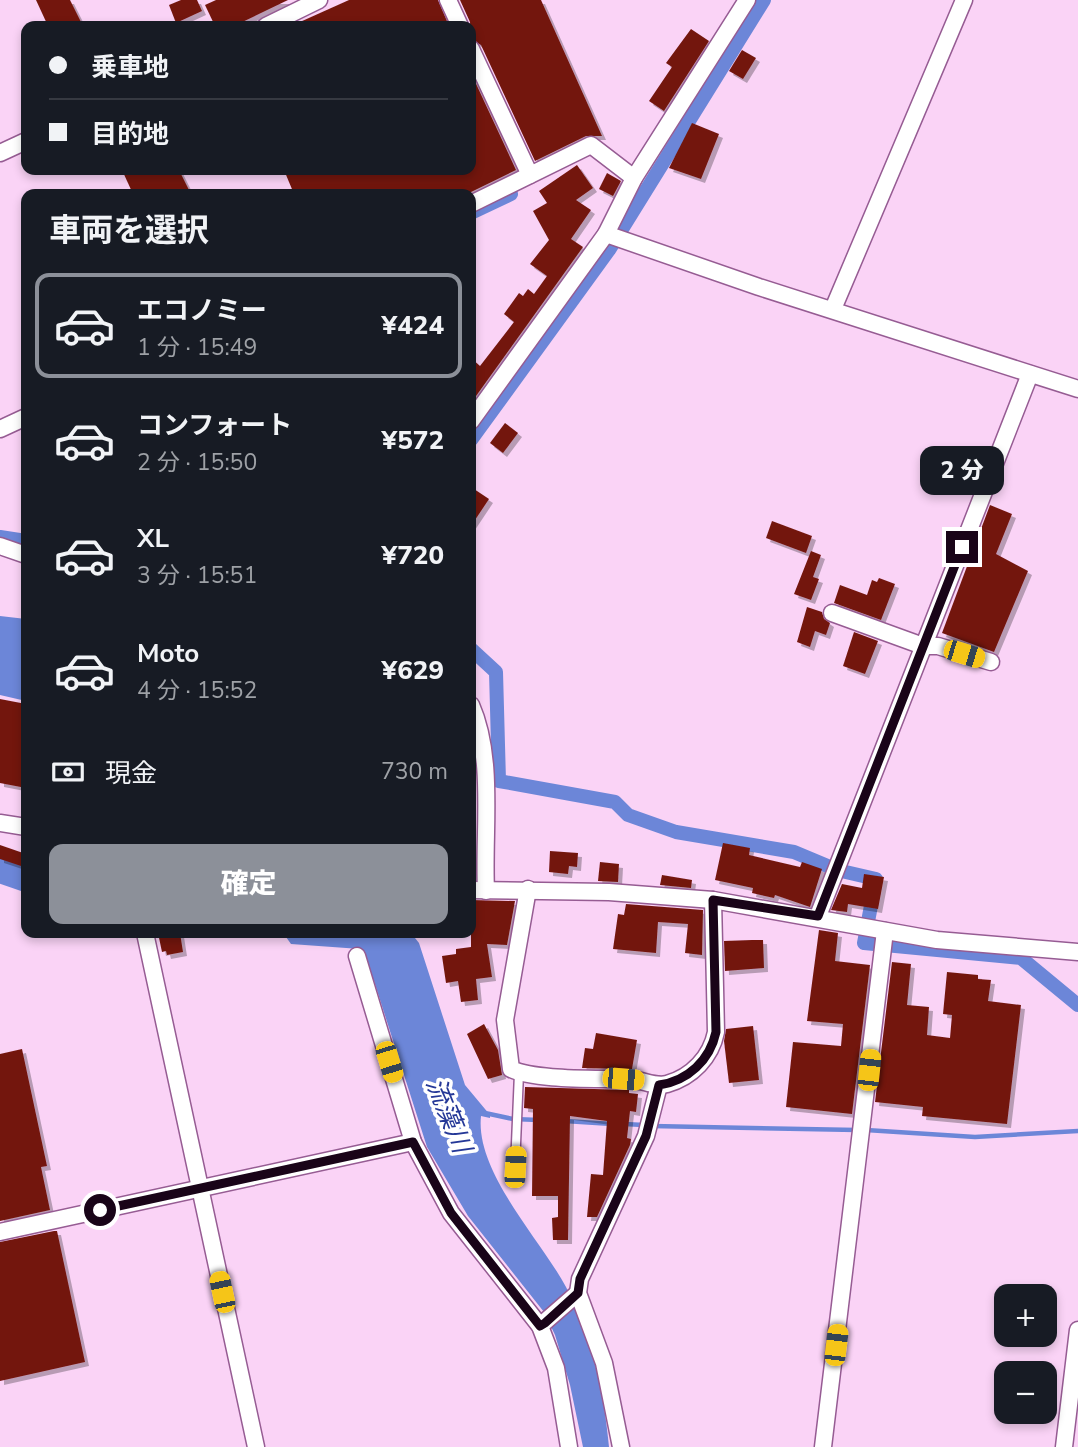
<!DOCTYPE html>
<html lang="ja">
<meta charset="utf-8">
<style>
:root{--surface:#171b24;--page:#242831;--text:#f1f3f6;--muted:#9ea1a6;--line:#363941;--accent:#8c9099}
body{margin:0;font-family:"Nunito Sans","Noto Sans JP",sans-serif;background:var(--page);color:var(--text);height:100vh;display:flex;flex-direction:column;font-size:26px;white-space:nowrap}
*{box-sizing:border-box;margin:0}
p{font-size:23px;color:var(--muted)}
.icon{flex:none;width:38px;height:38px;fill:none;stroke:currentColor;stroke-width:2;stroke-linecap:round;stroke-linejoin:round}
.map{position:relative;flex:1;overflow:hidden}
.panel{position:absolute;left:21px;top:189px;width:455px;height:749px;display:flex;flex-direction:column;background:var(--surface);border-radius:14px;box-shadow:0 4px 10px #0003}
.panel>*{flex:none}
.banner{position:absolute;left:21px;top:21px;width:455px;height:154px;border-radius:14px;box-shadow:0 4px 10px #0003;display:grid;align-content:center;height:154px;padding:0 28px;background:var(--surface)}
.buttons{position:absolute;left:994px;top:1284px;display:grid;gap:14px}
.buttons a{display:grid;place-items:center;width:63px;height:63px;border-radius:14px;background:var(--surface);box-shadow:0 4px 10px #0003;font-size:35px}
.end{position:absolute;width:32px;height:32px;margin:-16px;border:9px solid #190418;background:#fff;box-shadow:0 0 0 4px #fff}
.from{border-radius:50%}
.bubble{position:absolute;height:49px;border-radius:14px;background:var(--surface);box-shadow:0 4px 10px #0003;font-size:23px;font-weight:800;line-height:49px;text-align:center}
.car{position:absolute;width:21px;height:42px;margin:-21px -10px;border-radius:9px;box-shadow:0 0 5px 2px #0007;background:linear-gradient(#f5c518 24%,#345 0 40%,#f5c518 0 76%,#345 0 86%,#f5c518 0)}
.banner b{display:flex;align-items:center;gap:24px;height:66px;font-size:26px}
.banner b+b{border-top:2px solid var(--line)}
.banner i{width:18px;height:18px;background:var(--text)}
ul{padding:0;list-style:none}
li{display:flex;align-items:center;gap:21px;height:105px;margin:0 14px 10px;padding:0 14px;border:4px solid transparent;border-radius:14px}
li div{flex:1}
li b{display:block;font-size:26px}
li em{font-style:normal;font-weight:800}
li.on{border-color:var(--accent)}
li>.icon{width:63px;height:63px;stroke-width:1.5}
h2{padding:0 28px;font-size:32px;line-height:84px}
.pay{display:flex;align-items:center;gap:18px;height:77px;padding:0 28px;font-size:26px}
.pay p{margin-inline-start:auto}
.button{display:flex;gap:14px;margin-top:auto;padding:14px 28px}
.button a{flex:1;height:80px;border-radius:14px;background:var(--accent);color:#fff;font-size:28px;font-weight:800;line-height:80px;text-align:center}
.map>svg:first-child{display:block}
</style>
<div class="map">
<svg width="1078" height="1447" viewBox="0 0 1078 1447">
<defs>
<filter id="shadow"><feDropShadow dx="4" dy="4" stdDeviation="0" flood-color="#0004"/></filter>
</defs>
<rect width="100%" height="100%" fill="#fad3f6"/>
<g fill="#6c86d8">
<path d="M 0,616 L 26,619 L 26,701 L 0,695 Z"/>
<path d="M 248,933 L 411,933 L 419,943 L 465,1085 L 490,1115 L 490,1118 L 481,1116 C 475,1172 541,1240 566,1287 C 592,1338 604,1391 609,1447 L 583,1447 L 570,1385 L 555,1335 L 544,1312 L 468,1216 L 427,1147 L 374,981 L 360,949 L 291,944 L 286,937 L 249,936 Z"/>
</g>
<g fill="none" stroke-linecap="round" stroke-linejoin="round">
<g stroke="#6c86d8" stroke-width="4.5">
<path d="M 485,1113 L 513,1119 L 539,1120"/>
<path d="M 565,1121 L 612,1124"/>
<path d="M 624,1124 L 644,1125"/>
<path d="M 652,1126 L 857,1130"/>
<path d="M 866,1130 L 975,1137 L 1078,1131"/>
</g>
<g stroke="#6c86d8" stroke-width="14">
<path d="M 471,213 L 511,194"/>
<path d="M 471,440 L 609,250 L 764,0"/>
<path d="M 0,537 L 26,541"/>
<path d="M 471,649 L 496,672 L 499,781 L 615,802 L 628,815 L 676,832 L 794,852 L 837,870 L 876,879 L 864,943 L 1021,958 L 1078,1005"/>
</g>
<path stroke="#6c86d8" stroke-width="26" d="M 0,870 L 26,879"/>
</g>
<g fill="#731711" filter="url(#shadow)">
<path d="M 36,0 L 70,0 L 83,26 L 48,26 Z"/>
<path d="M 181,0 L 197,0 L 202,11 L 176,23 L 169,5 Z"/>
<path d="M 216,0 L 288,0 L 234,26 L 215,26 L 205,5 Z"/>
<path d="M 349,0 L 438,0 L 449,26 L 291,26 Z"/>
<path d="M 460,0 L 541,0 L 602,136 L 586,136 L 535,161 L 481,45 L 471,39 L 470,22 Z"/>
<path d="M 691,29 L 709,41 L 664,111 L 649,101 L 672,67 L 666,63 Z"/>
<path d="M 742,50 L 756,58 L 743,79 L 729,71 Z"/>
<path d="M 471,73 L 516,170 L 467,194 L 294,194 L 284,170 L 471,170 Z"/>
<path d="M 692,123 L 719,134 L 701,179 L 669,168 Z"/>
<path d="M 577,165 L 593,188 L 576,200 L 591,210 L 571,239 L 583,247 L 471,403 L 471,358 L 480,366 L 514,322 L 504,314 L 519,293 L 523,296 L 528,289 L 534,294 L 547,276 L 530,264 L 549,240 L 533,211 L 547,203 L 539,191 Z"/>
<path d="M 122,170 L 179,170 L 191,194 L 133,194 Z"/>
<path d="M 607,173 L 621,181 L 613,196 L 599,189 Z"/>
<path d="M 505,423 L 518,433 L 503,453 L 490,443 Z"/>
<path d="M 471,487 L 489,499 L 471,526 Z"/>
<path d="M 990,505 L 1012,514 L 996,554 L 1028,571 L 994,652 L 942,633 Z"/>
<path d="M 772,521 L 812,536 L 806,553 L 766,538 Z"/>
<path d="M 811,551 L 821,555 L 813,577 L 819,579 L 811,600 L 794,594 Z"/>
<path d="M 879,578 L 895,584 L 881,620 L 834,603 L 840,585 L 867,595 L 872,580 L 877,582 Z"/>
<path d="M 807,607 L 822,612 L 824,619 L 830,623 L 826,635 L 815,631 L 810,647 L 797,642 Z"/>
<path d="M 854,632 L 878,641 L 865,674 L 843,666 Z"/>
<path d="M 0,699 L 26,704 L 26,788 L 0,783 Z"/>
<path d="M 723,843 L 750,848 L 749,855 L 800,867 L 802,862 L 822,869 L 810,907 L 775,895 L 774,898 L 752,893 L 753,888 L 715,880 Z"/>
<path d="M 0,845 L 26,854 L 24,867 L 0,859 Z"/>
<path d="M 550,851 L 578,853 L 577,867 L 569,866 L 568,874 L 549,872 Z"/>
<path d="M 600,862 L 619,864 L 618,882 L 598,881 Z"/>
<path d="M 864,874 L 884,877 L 878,909 L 848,904 L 847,912 L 831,910 L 842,884 L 862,888 Z"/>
<path d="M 662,875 L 692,880 L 691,888 L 660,885 Z"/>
<path d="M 471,900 L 515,901 L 507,945 L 487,944 L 492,977 L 476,979 L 478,1000 L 461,1002 L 458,981 L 446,983 L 442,956 L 456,954 L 456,949 L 471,947 Z"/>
<path d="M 626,904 L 703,910 L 702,955 L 685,953 L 688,924 L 658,922 L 656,953 L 613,949 L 618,914 L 624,915 Z"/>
<path d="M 819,930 L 838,933 L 835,961 L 870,965 L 852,1114 L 786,1107 L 793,1042 L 841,1046 L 843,1024 L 807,1021 Z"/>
<path d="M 158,933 L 180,933 L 183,952 L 167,955 L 166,951 L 162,952 Z"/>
<path d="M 752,940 L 763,940 L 764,968 L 725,971 L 724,941 Z"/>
<path d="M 892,962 L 911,964 L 907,1005 L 929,1007 L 927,1035 L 950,1038 L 952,1015 L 943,1014 L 947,972 L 978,975 L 978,979 L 991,980 L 988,1001 L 1021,1005 L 1007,1124 L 922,1116 L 923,1107 L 875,1102 Z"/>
<path d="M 484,1024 L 498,1050 L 502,1075 L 488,1079 L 467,1034 Z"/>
<path d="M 753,1026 L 759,1080 L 729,1083 L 724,1041 L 726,1029 Z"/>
<path d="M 596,1033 L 637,1040 L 632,1069 L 582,1068 L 585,1048 L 593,1049 Z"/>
<path d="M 22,1049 L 47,1166 L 41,1167 L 50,1210 L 0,1221 L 0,1054 Z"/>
<path d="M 525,1087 L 629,1090 L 629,1093 L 638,1094 L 636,1112 L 630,1111 L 627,1138 L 631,1139 L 630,1145 L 597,1217 L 587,1217 L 591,1174 L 603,1175 L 607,1121 L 570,1116 L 568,1240 L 553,1240 L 552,1218 L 558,1217 L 558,1196 L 532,1196 L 533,1109 L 524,1108 Z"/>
<path d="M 54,1231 L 57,1231 L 85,1362 L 0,1381 L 0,1242 Z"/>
</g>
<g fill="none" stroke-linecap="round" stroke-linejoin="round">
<g stroke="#965c93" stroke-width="11">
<path id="service" d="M 515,1167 L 519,1073"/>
</g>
<g stroke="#965c93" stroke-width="19">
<g id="minor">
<path d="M 448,0 L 460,26"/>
<path d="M 266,26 L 319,0"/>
<path d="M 471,49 L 530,175"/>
<path d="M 0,153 L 26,141"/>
<path d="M 471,204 L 591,145 L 634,178"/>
<path d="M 606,234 L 759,287 L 1078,389"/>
<path d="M 833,309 L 964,0"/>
<path d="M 471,421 L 606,234 L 634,178 L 747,0"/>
<path d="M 0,429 L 26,417"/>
<path d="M 0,546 L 26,555"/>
<path d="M 832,613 L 923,646 L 938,646 L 991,662"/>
<path d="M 471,705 C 495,759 483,831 486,891"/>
<path d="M 0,823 L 26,827"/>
<path d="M 528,889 L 505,1020 L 511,1069 C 537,1081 602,1078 635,1080 C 645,1081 656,1087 667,1084 C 692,1077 711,1057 716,1032 L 713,900"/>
<path d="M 471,890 L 609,892 L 713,900 L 937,940 L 1078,952"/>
<path d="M 818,916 L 1030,374"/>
<path d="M 145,933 L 256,1447"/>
<path d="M 357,956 L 413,1142 L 451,1213 L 540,1326 L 556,1368 L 569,1447"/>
<path d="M 0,1232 L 413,1142"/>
<path d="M 540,1326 L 578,1293"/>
<path d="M 621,1447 L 604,1363 L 578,1293 L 580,1279 L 646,1136 L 659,1085"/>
<path d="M 823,1447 L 885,931"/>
<path d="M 1064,1447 L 1078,1330"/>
</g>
</g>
<use href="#service" stroke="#fff" stroke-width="8"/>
<use href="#minor" stroke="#fff" stroke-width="16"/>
</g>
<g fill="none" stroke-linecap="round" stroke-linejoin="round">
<path stroke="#190418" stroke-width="9" d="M 100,1210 L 413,1142 L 451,1213 L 540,1326 L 545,1323 L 578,1293 L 580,1279 L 646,1136 L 659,1085 C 688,1081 710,1060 716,1032 L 713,900 L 818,916 L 962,547"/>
</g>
<g text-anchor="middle" stroke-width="7" stroke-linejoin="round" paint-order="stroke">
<g font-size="26" font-style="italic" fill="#253897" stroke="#fff">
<text transform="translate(449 1115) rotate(68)" y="9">流藻川</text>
</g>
</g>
</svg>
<div class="buttons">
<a>+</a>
<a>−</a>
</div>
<i class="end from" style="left:100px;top:1210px"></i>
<i class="end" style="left:962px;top:547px"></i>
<div class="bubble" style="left:920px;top:446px;width:84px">2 分</div>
<i class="car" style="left:964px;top:654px;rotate:107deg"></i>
<i class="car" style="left:389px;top:1062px;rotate:163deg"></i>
<i class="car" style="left:869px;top:1070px;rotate:6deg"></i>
<i class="car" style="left:623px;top:1079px;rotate:95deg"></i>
<i class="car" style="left:515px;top:1167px;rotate:3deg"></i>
<i class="car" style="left:222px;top:1292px;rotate:348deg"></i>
<i class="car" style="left:836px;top:1345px;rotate:7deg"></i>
<div class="banner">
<b><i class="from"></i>乗車地</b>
<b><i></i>目的地</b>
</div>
<section class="panel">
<h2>車両を選択</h2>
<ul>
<li class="on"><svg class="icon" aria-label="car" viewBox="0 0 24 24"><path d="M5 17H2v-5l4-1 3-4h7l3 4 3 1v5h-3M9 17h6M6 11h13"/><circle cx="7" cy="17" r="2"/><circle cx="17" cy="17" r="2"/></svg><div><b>エコノミー</b><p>1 分 · 15:49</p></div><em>¥424</em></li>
<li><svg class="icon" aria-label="car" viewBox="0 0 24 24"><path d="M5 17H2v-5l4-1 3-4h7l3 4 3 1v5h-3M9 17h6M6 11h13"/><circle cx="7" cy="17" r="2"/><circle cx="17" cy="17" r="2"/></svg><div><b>コンフォート</b><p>2 分 · 15:50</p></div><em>¥572</em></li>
<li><svg class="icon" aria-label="car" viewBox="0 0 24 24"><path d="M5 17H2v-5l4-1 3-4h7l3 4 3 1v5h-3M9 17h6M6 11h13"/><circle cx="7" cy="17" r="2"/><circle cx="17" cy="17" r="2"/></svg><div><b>XL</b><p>3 分 · 15:51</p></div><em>¥720</em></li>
<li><svg class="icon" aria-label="car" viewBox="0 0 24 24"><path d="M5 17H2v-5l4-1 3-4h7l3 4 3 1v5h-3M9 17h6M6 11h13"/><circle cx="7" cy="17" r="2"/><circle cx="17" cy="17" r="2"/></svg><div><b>Moto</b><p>4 分 · 15:52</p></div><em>¥629</em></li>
</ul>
<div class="pay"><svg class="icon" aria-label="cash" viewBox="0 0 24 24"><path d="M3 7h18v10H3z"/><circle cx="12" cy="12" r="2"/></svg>現金<p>730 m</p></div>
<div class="button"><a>確定</a></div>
</section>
</div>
